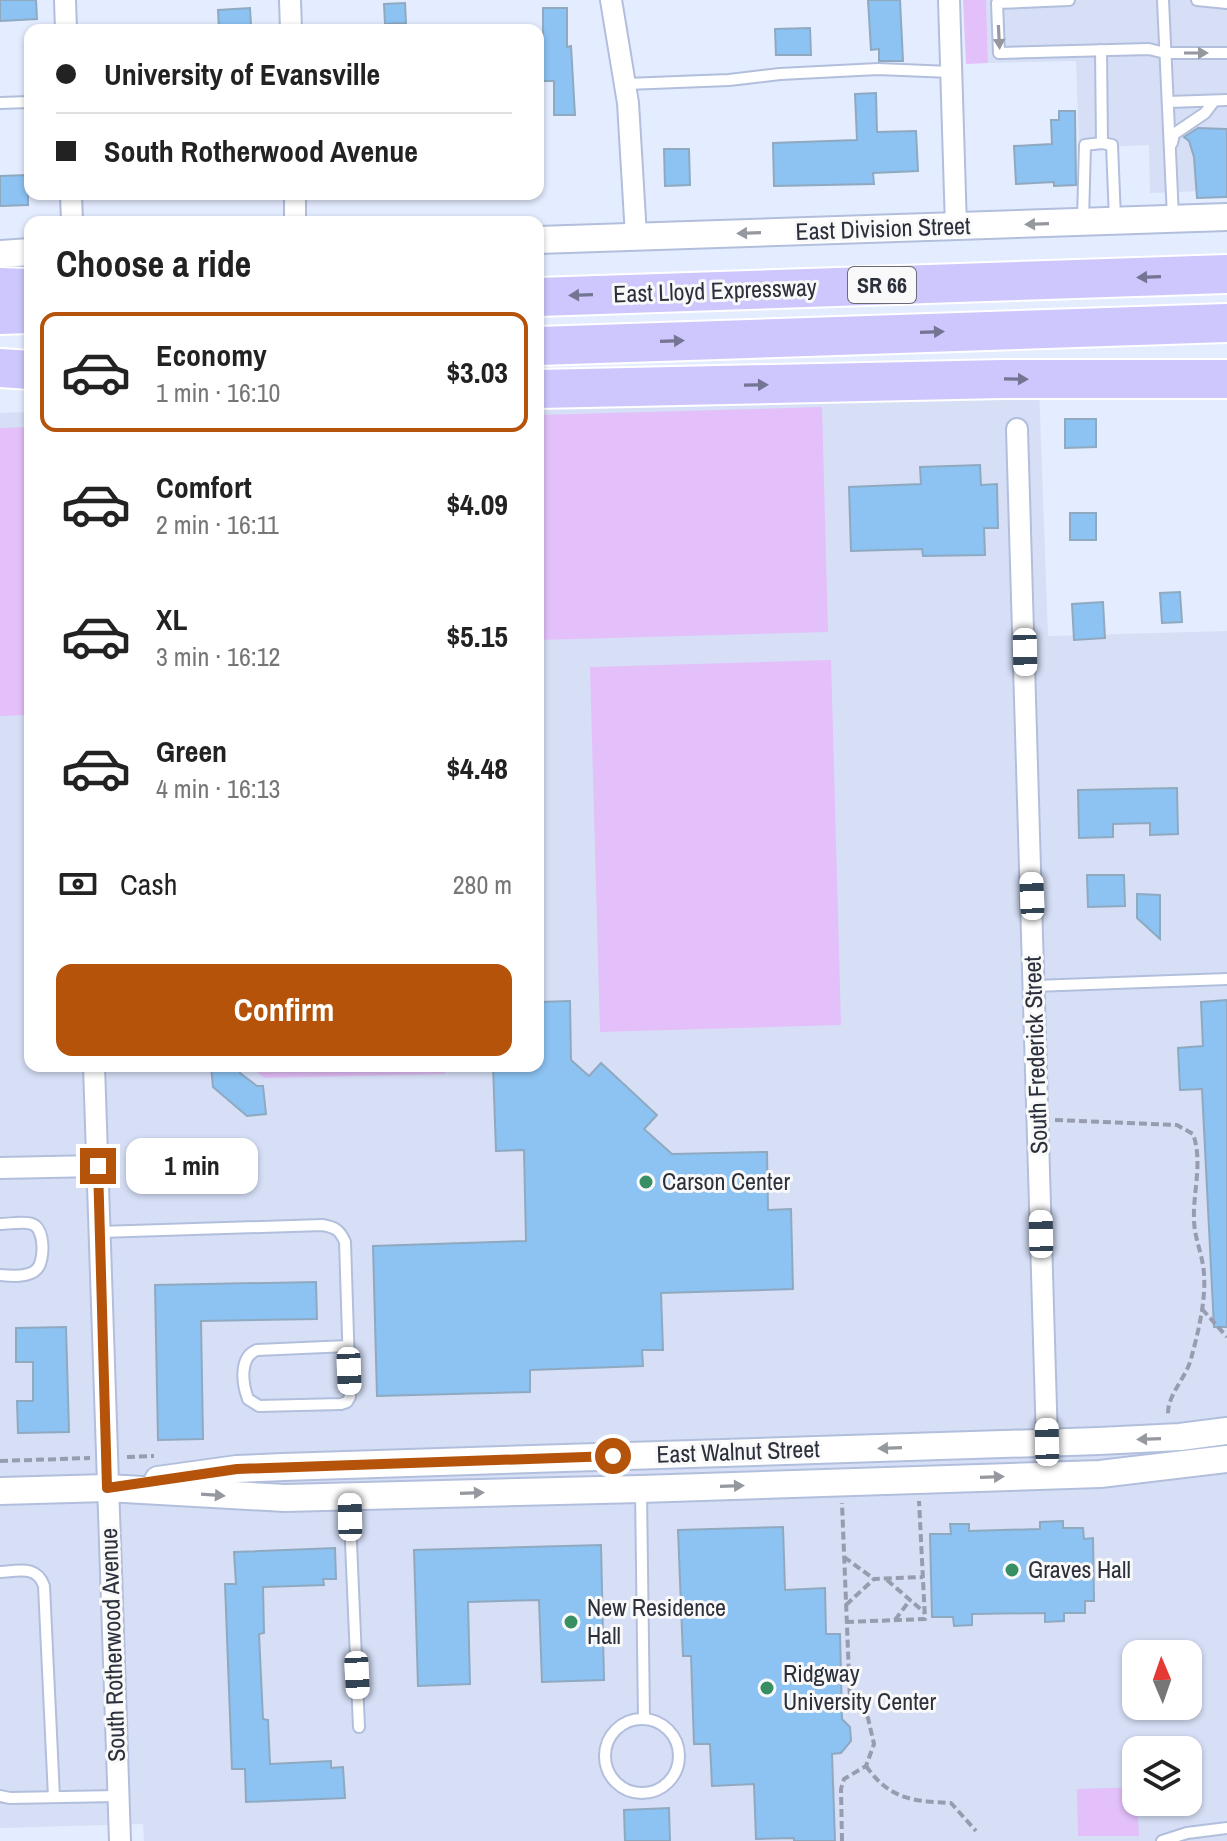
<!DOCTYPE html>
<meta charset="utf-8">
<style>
:root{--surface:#fff;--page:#f2f2f2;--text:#222;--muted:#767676;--line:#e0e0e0;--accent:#b45309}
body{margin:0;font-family:"Archivo Narrow",sans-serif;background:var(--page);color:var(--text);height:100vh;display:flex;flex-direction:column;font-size:30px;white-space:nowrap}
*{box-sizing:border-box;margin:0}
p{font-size:26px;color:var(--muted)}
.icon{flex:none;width:44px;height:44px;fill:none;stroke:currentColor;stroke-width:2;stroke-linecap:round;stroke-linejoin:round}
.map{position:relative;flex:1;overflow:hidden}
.drawer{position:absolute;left:24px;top:216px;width:520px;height:856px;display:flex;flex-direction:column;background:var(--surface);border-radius:16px;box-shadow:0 2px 6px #0004}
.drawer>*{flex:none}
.guide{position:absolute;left:24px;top:24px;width:520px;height:176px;border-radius:16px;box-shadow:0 2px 6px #0004;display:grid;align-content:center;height:176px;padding:0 32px;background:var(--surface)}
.needle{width:52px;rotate:358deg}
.fabs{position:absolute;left:1122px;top:1640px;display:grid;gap:16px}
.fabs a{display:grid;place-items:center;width:80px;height:80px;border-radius:16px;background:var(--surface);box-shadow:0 2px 6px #0004;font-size:40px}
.end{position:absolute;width:36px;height:36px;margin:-18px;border:10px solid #b45309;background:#fff;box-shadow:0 0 0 4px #fff}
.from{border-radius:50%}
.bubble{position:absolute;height:56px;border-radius:16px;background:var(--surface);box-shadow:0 2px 6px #0004;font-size:26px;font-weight:800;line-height:56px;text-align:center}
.car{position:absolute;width:24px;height:48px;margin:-24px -12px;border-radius:10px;box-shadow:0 0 6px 2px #0007;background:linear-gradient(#fff 24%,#345 0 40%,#fff 0 76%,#345 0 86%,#fff 0)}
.guide b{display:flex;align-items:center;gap:28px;height:76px;font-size:30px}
.guide b+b{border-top:2px solid var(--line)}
.guide i{width:20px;height:20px;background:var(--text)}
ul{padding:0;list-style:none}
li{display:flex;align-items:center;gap:24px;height:120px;margin:0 16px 12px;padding:0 16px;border:4px solid transparent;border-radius:16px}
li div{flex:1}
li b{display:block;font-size:30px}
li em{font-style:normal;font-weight:800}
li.on{border-color:var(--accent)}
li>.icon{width:72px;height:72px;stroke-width:1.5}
h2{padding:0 32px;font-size:36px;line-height:96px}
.pay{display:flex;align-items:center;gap:20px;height:88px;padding:0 32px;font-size:30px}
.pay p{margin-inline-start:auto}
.primary-button{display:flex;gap:16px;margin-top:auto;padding:16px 32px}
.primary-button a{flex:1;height:92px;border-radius:16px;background:var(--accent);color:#fff;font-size:32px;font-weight:800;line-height:92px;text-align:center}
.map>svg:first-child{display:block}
</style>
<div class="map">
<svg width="1227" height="1841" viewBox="0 0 1227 1841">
<rect width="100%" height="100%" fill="#e4ecff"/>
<g fill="#d6dff6" fill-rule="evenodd">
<path d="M 986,0 L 1227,0 L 1227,190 L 1150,193 L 1149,145 L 1079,148 L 1076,61 L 988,63 Z"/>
<path d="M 1039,388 L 1048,636 L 1227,631 L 1227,1841 L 144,1841 L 143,1824 L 0,1828 L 0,413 L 30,412 L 30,1066 L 538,1066 L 538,400 ZM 1136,1654 L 1188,1654 L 1188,1706 L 1136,1706 ZM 1136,1750 L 1188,1750 L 1188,1802 L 1136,1802 Z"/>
</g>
<g fill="#e3c0fa">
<path d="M 963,0 L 986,0 L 988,63 L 966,64 Z"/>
<path d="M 822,407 L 828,632 L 538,640 L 538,415 Z"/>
<path d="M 30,427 L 30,715 L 0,716 L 0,428 Z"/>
<path d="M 831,660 L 841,1025 L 600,1032 L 590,667 Z"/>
<path d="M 250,1066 L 445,1066 L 445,1074 L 264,1078 Z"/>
<path d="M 1136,1787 L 1139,1836 L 1078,1836 L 1077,1789 Z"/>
</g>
<g fill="#8cc3f3" stroke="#8fa9c0" stroke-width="2">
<path d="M 0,0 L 36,0 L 37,19 L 0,21 Z"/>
<path d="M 868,0 L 900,0 L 903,61 L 879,61 L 879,49 L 871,50 Z"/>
<path d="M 405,3 L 406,23 L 385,24 L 384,4 Z"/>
<path d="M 250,8 L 251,25 L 243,26 L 244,30 L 219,30 L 218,10 Z"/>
<path d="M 543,8 L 567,8 L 567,47 L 571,46 L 575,115 L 554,115 L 554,81 L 543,81 Z"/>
<path d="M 810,28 L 811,55 L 776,55 L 775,29 Z"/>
<path d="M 876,93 L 877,132 L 916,131 L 918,171 L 873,173 L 874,184 L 774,186 L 773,143 L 857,140 L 855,94 Z"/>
<path d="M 1059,111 L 1075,111 L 1076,185 L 1054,186 L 1054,182 L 1016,184 L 1014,146 L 1052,144 L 1051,120 L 1059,120 Z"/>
<path d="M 1198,128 L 1227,129 L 1227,197 L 1197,198 L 1194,157 L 1189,141 L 1184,137 Z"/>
<path d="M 664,149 L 689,149 L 690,185 L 665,186 Z"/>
<path d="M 28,175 L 28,205 L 0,206 L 0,176 Z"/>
<path d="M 1065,419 L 1096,419 L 1096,447 L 1065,448 Z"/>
<path d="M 980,465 L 981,485 L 997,484 L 998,528 L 984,528 L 985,555 L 923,556 L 922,549 L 851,551 L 849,487 L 921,484 L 920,467 Z"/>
<rect x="1070" y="513" width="26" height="27"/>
<path d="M 1180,592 L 1182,622 L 1162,623 L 1160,593 Z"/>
<path d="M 1103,602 L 1105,638 L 1074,640 L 1072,604 Z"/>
<path d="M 1177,788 L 1178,834 L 1150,835 L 1150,823 L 1113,824 L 1113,837 L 1079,838 L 1078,790 Z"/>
<path d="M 1087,875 L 1124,875 L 1125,906 L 1088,907 Z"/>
<path d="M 1137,894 L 1160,895 L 1160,939 L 1137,918 Z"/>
<path d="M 1227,1000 L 1227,1327 L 1214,1327 L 1202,1089 L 1180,1090 L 1178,1048 L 1203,1046 L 1201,1002 Z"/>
<path d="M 570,1001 L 571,1060 L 589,1076 L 601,1063 L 657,1115 L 644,1129 L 672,1154 L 767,1152 L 768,1210 L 791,1209 L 793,1289 L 661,1293 L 663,1350 L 642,1350 L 643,1366 L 530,1370 L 530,1392 L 377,1396 L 373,1246 L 526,1241 L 524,1150 L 496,1151 L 493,1066 L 538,1066 L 538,1002 Z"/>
<path d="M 211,1066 L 241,1066 L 240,1073 L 257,1086 L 263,1086 L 266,1114 L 247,1116 L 213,1087 Z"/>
<path d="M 316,1282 L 317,1319 L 201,1321 L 203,1439 L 158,1440 L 155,1285 Z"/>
<path d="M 66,1327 L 69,1432 L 18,1433 L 17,1401 L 33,1401 L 33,1362 L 16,1362 L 16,1328 Z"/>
<path d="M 1063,1521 L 1063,1528 L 1083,1528 L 1084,1539 L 1093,1538 L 1094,1601 L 1085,1601 L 1085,1613 L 1064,1613 L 1064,1621 L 1045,1622 L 1045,1613 L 972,1614 L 972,1625 L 954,1626 L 953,1617 L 932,1617 L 930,1534 L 951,1534 L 950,1524 L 969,1524 L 969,1531 L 1040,1529 L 1040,1522 Z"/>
<path d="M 783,1527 L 785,1590 L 825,1588 L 826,1634 L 840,1634 L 842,1719 L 850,1727 L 851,1741 L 841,1753 L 832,1754 L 835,1841 L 794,1841 L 794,1838 L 756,1839 L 754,1784 L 712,1786 L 710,1744 L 694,1744 L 691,1656 L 683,1656 L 678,1530 Z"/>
<path d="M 601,1545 L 604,1680 L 542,1682 L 539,1600 L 468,1602 L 470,1684 L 418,1686 L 414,1550 Z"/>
<path d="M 335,1548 L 336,1579 L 323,1579 L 324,1585 L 263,1587 L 264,1633 L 259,1634 L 263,1719 L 268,1720 L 270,1764 L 331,1761 L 331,1768 L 343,1767 L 345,1798 L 246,1802 L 245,1769 L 232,1769 L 225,1584 L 236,1584 L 234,1552 Z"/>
<path d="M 669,1808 L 670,1841 L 625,1841 L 624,1810 Z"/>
</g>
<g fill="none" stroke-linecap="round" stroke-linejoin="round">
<g stroke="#b2bfdc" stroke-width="14">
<g id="service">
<path d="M 1069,0 L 997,3 L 999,53 L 1149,49 L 1165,53 L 1227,53"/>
<path d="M 1163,0 L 1173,217"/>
<path d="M 1197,0 L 1227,3"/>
<path d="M 1101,50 L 1102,143"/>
<path d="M 626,84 L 729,80 L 780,74 L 878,69 L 951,72"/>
<path d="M 1168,102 L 1227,100"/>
<path d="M 0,103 L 30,102"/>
<path d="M 1172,143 L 1174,134 L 1205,113 L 1214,101"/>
<path d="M 1083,220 L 1085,145 L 1102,143 L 1112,145 L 1115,219"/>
<path d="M 1034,986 L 1227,979"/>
<path d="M 0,1224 C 10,1224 23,1221 32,1224 C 45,1228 45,1260 37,1269 C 29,1278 10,1276 0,1275"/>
<path d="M 100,1232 L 322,1225 C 335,1227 340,1230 345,1242 L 350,1397 L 347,1402 L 341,1404 L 259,1406 L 248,1399 C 242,1383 239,1357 257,1350 L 348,1346"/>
<path d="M 641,1491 L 644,1719"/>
<path d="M 349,1497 L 359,1727"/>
<path d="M 0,1572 C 19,1571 37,1565 44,1586 L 54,1797"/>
<circle cx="642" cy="1756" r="37"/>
<path d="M 0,1796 L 10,1798 L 118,1796"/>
<path d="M 1162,1841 L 1187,1833 L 1227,1828"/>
</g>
</g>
<g stroke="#b2bfdc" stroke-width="24">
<g id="minor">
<path d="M 65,0 L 66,30"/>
<path d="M 290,0 L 291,30"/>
<path d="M 611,0 L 628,103 L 636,236"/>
<path d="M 949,0 L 956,227"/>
<path d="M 71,194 L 72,222"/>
<path d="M 295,194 L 295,222"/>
<path d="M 1017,429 L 1047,1442"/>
<path d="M 94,1066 L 120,1841"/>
<path d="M 0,1168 L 98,1166"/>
</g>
</g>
<g stroke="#b2bfdc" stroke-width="30">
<g id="tertiary">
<path d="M 538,240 L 1227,217"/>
<path d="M 0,254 L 30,252"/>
<path d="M 158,1480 L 237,1469 L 283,1467 L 1099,1441 L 1180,1437 L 1227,1431"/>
<path d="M 0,1491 L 107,1488 L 285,1498 L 641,1489 L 1100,1474 L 1227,1459"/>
</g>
</g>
<g stroke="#fff" stroke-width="42">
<g id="motorway">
<path d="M 0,287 L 30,288"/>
<path d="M 538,297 L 1227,274"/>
<path d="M 0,315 L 30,314"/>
<path d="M 538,346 L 1227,323"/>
<path d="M 0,368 L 30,370"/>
<path d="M 538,389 L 1002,379 L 1227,379"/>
</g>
</g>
<g stroke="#979dae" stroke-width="4" stroke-dasharray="8 4" stroke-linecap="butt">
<path d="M 1055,1120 L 1177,1125 L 1193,1134 C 1203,1162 1193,1191 1194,1219 C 1194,1238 1203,1255 1204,1274 C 1206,1301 1198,1333 1191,1359 C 1186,1378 1167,1395 1168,1415"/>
<path d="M 1202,1309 L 1227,1337"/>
<path d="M 127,1457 L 154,1456"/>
<path d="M 0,1461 L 90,1458"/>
<path d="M 844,1557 L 874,1579"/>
<path d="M 887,1580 L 925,1613"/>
<path d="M 846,1605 L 874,1579 L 923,1577"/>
<path d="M 895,1620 L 910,1600"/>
<path d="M 846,1622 L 925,1619 L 919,1501"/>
<path d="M 866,1766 C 890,1800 913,1801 951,1803 L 976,1831"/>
<path d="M 842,1841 L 841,1789 L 844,1779 L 866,1766 L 874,1744 L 868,1718 L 850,1700 L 842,1503"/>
</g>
<use href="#service" stroke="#fff" stroke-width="10"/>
<use href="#minor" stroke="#fff" stroke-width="20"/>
<use href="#tertiary" stroke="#fff" stroke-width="26"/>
<use href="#motorway" stroke="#cdc7fd" stroke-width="38"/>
</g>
<defs><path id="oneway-solid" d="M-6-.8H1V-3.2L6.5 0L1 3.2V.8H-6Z" transform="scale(2)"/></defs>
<g fill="#95989e">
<use href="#oneway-solid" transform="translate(999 37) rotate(87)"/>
<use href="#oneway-solid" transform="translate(1196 53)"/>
<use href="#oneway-solid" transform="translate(1037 224) rotate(178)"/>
<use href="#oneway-solid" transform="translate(749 233) rotate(178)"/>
<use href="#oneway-solid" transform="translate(1149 1439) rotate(178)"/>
<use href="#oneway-solid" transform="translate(890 1448) rotate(178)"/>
<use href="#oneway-solid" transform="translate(992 1477) rotate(-2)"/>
<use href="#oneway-solid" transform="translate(732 1486) rotate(-2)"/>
<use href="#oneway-solid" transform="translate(472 1493) rotate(-2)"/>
<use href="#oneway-solid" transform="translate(213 1495) rotate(4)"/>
</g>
<g fill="#747493">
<use href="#oneway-solid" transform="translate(1149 277) rotate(178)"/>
<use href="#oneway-solid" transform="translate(581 295) rotate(178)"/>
<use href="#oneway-solid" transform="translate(932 332) rotate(-2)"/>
<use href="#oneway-solid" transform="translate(672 341) rotate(-2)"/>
<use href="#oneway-solid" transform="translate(1016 379) rotate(1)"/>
<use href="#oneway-solid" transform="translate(756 385) rotate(-1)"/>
</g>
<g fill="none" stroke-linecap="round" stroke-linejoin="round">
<path stroke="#b45309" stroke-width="10" d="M 98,1166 L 107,1488 L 237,1469 L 613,1456"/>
</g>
<g fill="#398f64" stroke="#f9f9f9" stroke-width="3">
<circle cx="646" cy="1182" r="8"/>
<circle cx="1012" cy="1570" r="8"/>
<circle cx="571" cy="1622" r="8"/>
<circle cx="767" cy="1688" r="8"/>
</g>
<g text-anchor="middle" stroke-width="6" stroke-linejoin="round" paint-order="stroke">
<rect fill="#f9f9f9" stroke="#696c75" stroke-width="2" x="848" y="267" width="68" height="36" rx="6"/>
<g font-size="22" font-weight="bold" fill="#2b303c">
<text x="882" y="293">SR 66</text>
</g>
<g font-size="24" fill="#2b303c" stroke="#f9f9f9">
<text transform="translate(883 229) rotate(-2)" y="8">East Division Street</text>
<text transform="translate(715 291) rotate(-2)" y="8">East Lloyd Expressway</text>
<text transform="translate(1036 1055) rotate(-92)" y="8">South Frederick Street</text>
<text transform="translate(738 1452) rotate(-2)" y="8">East Walnut Street</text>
<text transform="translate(113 1645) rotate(-92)" y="8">South Rotherwood Avenue</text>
</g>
<g font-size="24" fill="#2b303c" stroke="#f9f9f9" text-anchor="start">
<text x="662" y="1190">Carson Center</text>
<text x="1028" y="1578">Graves Hall</text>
<text x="587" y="1616">New Residence<tspan x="587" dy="28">Hall</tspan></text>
<text x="783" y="1682">Ridgway<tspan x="783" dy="28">University Center</tspan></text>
</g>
</g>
</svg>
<div class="fabs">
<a><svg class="needle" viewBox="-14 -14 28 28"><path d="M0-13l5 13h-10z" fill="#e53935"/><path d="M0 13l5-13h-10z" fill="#767676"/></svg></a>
<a><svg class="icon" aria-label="layers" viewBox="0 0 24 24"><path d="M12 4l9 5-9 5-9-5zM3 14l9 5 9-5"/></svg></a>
</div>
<i class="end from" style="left:613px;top:1456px"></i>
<i class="end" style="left:98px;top:1166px"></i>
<div class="bubble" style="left:126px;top:1138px;width:132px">1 min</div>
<i class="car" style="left:1025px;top:652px;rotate:179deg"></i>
<i class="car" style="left:1032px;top:896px;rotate:358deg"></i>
<i class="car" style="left:1041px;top:1234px;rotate:359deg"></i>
<i class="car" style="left:349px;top:1371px;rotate:178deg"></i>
<i class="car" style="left:1047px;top:1442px;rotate:359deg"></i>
<i class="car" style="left:350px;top:1517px;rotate:359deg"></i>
<i class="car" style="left:357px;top:1675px;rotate:177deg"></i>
<div class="guide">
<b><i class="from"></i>University of Evansville</b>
<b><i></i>South Rotherwood Avenue</b>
</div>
<section class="drawer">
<h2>Choose a ride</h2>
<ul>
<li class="on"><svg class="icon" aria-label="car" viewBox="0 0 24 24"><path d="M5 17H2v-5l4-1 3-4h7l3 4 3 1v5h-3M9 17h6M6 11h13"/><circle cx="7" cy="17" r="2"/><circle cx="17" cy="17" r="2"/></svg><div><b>Economy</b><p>1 min · 16:10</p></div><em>$3.03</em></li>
<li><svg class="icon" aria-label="car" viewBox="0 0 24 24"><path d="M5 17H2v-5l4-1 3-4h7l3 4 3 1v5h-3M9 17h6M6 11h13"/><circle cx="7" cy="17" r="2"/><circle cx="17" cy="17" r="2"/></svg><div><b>Comfort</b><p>2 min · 16:11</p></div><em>$4.09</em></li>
<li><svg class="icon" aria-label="car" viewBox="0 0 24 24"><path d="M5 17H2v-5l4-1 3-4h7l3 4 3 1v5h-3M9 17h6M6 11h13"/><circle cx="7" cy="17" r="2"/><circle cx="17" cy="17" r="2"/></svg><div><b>XL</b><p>3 min · 16:12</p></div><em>$5.15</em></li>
<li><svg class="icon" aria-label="car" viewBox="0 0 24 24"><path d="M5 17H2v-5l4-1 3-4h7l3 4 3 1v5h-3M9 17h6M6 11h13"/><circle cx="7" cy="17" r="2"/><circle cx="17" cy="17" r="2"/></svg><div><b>Green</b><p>4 min · 16:13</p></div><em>$4.48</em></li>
</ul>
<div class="pay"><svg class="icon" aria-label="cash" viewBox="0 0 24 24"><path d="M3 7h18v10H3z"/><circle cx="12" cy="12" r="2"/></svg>Cash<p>280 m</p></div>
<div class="primary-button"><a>Confirm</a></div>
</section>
</div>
